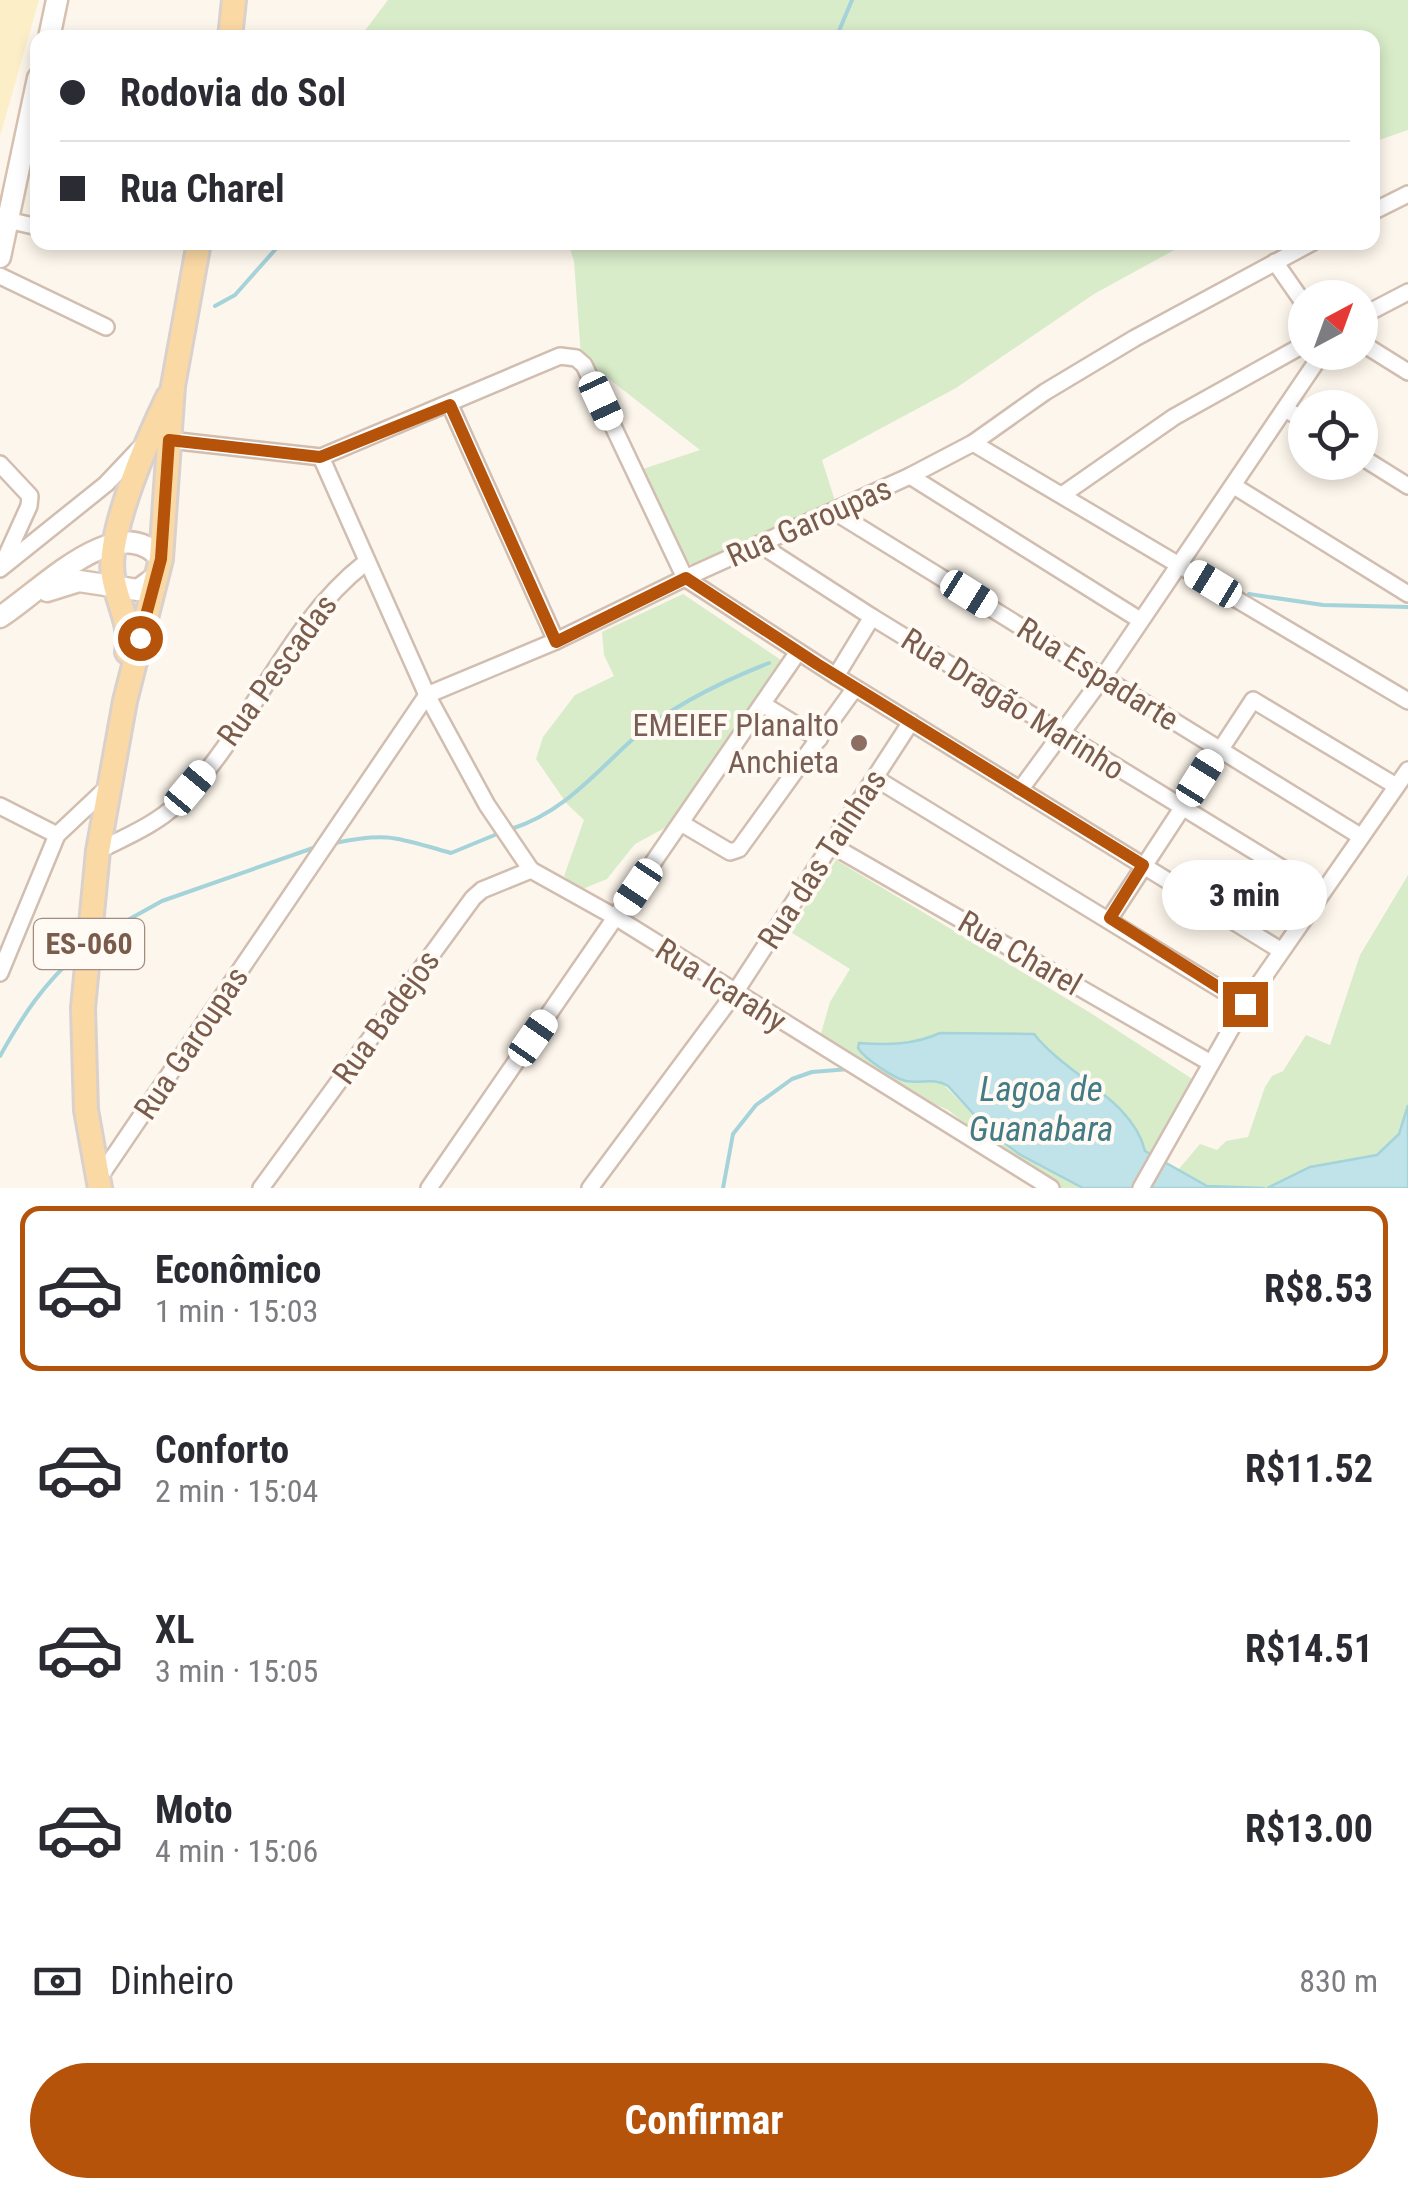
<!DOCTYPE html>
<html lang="pt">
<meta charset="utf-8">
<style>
:root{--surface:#fff;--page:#f7f7f7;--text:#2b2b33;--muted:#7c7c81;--line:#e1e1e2;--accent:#b45309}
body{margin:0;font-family:"Roboto Condensed",sans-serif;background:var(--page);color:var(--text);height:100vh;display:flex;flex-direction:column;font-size:38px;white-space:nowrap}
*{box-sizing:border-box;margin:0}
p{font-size:32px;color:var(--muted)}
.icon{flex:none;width:55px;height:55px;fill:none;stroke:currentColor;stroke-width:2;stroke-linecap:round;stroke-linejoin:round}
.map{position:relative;height:1188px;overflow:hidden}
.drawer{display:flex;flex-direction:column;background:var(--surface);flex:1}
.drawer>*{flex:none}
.top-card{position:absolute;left:30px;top:30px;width:1350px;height:220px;border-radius:20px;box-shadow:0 5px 15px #0003;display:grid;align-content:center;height:220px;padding:0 30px;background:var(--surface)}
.needle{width:65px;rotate:41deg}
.fabs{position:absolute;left:1288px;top:280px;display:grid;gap:20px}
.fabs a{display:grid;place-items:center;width:90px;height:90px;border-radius:50%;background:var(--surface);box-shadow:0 5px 15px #0003;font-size:50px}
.end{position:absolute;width:45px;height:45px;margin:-22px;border:12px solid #b45309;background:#fff;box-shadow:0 0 0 5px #fff}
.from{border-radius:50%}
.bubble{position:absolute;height:70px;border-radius:35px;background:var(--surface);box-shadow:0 5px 15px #0003;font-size:32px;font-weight:700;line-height:70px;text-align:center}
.car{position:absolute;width:30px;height:60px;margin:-30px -15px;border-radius:12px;box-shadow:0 0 8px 2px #0007;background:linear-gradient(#fff 24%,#345 0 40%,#fff 0 76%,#345 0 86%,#fff 0)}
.top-card b{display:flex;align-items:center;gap:35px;height:95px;font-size:38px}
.top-card b+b{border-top:2px solid var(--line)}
.top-card i{width:25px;height:25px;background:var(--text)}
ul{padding:18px 0 0;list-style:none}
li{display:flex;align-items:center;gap:30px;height:165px;margin:0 20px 15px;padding:0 10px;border:5px solid transparent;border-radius:20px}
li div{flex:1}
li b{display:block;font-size:38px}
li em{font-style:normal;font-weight:700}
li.on{border-color:var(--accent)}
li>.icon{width:90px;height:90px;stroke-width:1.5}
.pay{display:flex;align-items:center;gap:25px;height:110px;padding:0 30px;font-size:38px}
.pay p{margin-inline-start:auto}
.primary-button{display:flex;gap:20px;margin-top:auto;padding:20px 30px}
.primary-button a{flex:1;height:115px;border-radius:60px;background:var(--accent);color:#fff;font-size:40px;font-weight:700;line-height:115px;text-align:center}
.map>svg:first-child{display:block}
</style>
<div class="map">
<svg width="1408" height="1188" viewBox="0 0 1408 1188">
<rect width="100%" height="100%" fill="#fdf6ec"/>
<g fill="#d8ecc9">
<path d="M 388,0 L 1408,0 L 1408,130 L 1373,142 L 1372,38 L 360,37 Z"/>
<path d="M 568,243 L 1187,243 L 1094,294 L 956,388 L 822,460 L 837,507 L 701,566 L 687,563 L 678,555 L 640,470 L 700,450 L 581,357 L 574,261 Z"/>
<path d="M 683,594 L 781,660 L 672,824 L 635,844 L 607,879 L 580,890 L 564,876 L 584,820 L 567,804 L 536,759 L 543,737 L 575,695 L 614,676 L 604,655 L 602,632 Z"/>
<path d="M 836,860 L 1089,1012 L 1197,1082 L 1150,1154 L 1145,1151 C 1133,1100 1066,1075 1033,1034 C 977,1034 920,1027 872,1059 L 905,1080 L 940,1081 L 990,1132 L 1019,1154 L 1083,1188 L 1059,1188 L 1007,1156 L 948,1110 L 916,1096 L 820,1037 L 830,1002 L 850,969 L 789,931 Z"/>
<path d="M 1408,875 L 1408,1105 L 1399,1134 L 1377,1155 L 1310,1167 L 1267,1188 L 1207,1186 L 1178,1170 L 1200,1144 L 1217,1150 L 1226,1141 L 1248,1137 L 1265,1087 L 1272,1076 L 1283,1071 L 1306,1035 L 1330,1045 L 1360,955 Z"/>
</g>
<path fill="#fcefc7" d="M 0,0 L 39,0 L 0,136 Z"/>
<g fill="#bfe3e8" stroke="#a5d3da" stroke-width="2.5">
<path d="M 940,1033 L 1034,1034 C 1066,1075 1133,1100 1145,1151 L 1207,1186 L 1265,1188 L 1083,1188 L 1019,1154 L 990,1132 L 948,1086 C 934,1077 921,1084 906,1081 C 893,1078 864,1058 858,1048 L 859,1043 C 887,1045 914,1045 940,1033 Z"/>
<path d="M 1408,1105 L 1408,1188 L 1267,1188 L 1310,1167 L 1377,1155 L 1399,1134 Z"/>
</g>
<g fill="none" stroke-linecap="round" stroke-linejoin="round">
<g stroke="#a5d3da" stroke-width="4">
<path d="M 836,38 L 852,0"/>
<path d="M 215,306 L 235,295 L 282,242"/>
<path d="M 1249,594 L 1323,605 L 1408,607"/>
<path d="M 511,829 C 564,812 594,774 634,738 C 672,706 723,681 769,663"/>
<path d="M 335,843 C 390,831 400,839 451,853 L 502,832"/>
<path d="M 99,936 L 162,901 L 316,847"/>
<path d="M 0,1056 C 23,1015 44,983 80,952"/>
<path d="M 723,1188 L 733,1134 L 756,1105 L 792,1079 L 812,1072 L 849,1069"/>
</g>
<g stroke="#d1beb0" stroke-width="20">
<g id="street">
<path d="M 1372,212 L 1408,194"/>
<path d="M 7,220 L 38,227"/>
<path d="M 1275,262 L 1305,305"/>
<path d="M 0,276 L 106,327"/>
<path d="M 1360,317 L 1408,292"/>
<path d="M 1360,342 L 1408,372"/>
<path d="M 450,405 L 556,641"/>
<path d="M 1287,410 L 1305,421"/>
<path d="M 169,440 L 321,457 L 560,356 L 576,358 L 584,365 L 685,578 L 836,676 L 1280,950"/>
<path d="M 973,443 L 1408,701"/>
<path d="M 1360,456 L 1408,486"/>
<path d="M 321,457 L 427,695 L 487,805 L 531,870 L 617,918 L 1051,1188"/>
<path d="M 0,464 L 30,496 L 29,506 L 4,561"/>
<path d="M 910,476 L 1140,620"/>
<path d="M 1234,486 L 1408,594"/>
<path d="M 1062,495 L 1174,417 L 1305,344"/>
<path d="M 835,512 L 1360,836"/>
<path d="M 759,544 L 872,617 L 1321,892"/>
<path d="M 0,569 L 106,484 L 142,446"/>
<path d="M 836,676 L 872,617"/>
<path d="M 764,705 L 819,739"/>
<path d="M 875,778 L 1245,1004"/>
<path d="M 1020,790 L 1103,677 L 1323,352"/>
<path d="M 0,806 L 57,835"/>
<path d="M 681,823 L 730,852 L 739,849 L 855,688"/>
<path d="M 831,845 L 1209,1062"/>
<path d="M 98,851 C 125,837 155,825 177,804 C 249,735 284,626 365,563"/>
<path d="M 1110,918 L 1253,700 L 1396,786"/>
<path d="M 0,973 L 57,835 L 109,786"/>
<path d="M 97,1181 L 427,695 L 556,641 L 685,578 L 910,476 L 973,443 L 1045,392 L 1135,338 L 1313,242"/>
<path d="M 261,1188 L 473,898 L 482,890 L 531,870"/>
<path d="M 429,1188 L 798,652"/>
<path d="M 590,1188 L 734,994 L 911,722"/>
<path d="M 1141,1188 L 1245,1004 L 1408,770"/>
</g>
</g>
<g stroke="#d6c0b0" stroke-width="25">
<g id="secondary">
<path d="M 49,38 L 57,0"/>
<path d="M 0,257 L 38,78"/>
<path d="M 47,591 L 79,581 L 138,590 L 156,577"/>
<path d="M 0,617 C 40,592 118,507 161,559"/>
</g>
</g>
<g stroke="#dad1cd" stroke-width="28">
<g id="primary">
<path d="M 230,38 L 234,0"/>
<path d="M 127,652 C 132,624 117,603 113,576 C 106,534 149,436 168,397"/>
<path d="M 100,1188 L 86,1110 L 83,1008 L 98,851 L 125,701 L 161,559 L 173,386 L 199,242"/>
</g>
</g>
<use href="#street" stroke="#fff" stroke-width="15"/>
<use href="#secondary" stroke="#fff" stroke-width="20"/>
<use href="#primary" stroke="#fbd9a5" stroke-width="22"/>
</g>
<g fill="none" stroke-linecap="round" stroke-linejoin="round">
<path stroke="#b45309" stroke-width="12" d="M 140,638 L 161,559 L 169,440 L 320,457 L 450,405 L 556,642 L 686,578 L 817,664 L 1143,865 L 1110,918 L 1245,1004"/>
</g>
<circle fill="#8d6e63" stroke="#fffaf3" stroke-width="4" cx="859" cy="743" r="10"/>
<g text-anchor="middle" stroke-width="8" stroke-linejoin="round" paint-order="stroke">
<rect fill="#fffaf3" stroke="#a28b7f" stroke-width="2.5" x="34" y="919" width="110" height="50" rx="8"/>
<g font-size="30" font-weight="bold" fill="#7a5c4d">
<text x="89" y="954">ES-060</text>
</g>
<g font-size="32" fill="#7a5c4d" stroke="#fffaf3">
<text transform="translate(809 522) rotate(-24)" y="11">Rua Garoupas</text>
<text transform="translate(277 670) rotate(-54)" y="11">Rua Pescadas</text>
<text transform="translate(1098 674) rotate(32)" y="11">Rua Espadarte</text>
<text transform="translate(1013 704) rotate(32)" y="11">Rua Dragão Marinho</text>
<text transform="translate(822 859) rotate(-57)" y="11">Rua das Tainhas</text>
<text transform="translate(1020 953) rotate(30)" y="11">Rua Charel</text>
<text transform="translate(721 985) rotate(32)" y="11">Rua Icarahy</text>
<text transform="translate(386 1017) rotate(-54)" y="11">Rua Badejos</text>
<text transform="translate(191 1043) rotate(-56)" y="11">Rua Garoupas</text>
</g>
<g font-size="32" fill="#785e54" stroke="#fffaf3" text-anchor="end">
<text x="839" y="736">EMEIEF Planalto<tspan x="839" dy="37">Anchieta</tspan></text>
</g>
<g font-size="35" font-style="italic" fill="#437c86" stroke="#fffaf3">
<text x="1041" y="1101">Lagoa de<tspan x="1041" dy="40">Guanabara</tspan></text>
</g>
</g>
</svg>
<div class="fabs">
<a><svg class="needle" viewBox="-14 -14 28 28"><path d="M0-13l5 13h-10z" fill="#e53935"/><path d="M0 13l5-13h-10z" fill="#7c7c81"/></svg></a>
<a><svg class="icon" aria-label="locate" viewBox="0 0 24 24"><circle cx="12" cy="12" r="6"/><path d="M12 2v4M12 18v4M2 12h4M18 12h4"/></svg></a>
</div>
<i class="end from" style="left:140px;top:638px"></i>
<i class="end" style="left:1245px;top:1004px"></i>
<div class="bubble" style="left:1162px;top:860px;width:165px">3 min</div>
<i class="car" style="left:601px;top:401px;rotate:155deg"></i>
<i class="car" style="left:1213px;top:584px;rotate:301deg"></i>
<i class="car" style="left:969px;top:594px;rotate:122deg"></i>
<i class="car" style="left:1200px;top:778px;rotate:32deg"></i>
<i class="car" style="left:190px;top:788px;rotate:40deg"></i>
<i class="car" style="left:638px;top:887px;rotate:214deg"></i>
<i class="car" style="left:533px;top:1038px;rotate:35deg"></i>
<div class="top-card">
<b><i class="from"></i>Rodovia do Sol</b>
<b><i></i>Rua Charel</b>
</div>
</div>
<section class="drawer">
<ul>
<li class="on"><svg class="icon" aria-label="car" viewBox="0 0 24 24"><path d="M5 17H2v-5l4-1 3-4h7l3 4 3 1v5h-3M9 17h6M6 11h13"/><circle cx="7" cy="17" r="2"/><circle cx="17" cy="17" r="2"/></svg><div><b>Econômico</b><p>1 min · 15:03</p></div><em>R$8.53</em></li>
<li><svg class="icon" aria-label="car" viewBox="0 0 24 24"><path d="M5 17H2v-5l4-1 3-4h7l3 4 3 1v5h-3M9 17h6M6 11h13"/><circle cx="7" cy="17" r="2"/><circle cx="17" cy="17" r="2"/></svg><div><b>Conforto</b><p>2 min · 15:04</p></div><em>R$11.52</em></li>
<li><svg class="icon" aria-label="car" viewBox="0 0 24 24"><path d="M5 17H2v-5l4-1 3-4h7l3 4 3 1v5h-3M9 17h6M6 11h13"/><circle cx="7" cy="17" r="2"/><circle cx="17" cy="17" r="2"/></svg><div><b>XL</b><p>3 min · 15:05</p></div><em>R$14.51</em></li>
<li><svg class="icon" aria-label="car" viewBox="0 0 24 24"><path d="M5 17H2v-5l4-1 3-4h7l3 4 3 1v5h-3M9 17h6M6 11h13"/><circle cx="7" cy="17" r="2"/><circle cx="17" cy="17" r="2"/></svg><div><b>Moto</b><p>4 min · 15:06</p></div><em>R$13.00</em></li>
</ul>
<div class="pay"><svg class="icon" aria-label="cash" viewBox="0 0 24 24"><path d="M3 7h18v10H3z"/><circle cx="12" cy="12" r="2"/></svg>Dinheiro<p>830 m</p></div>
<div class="primary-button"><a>Confirmar</a></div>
</section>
